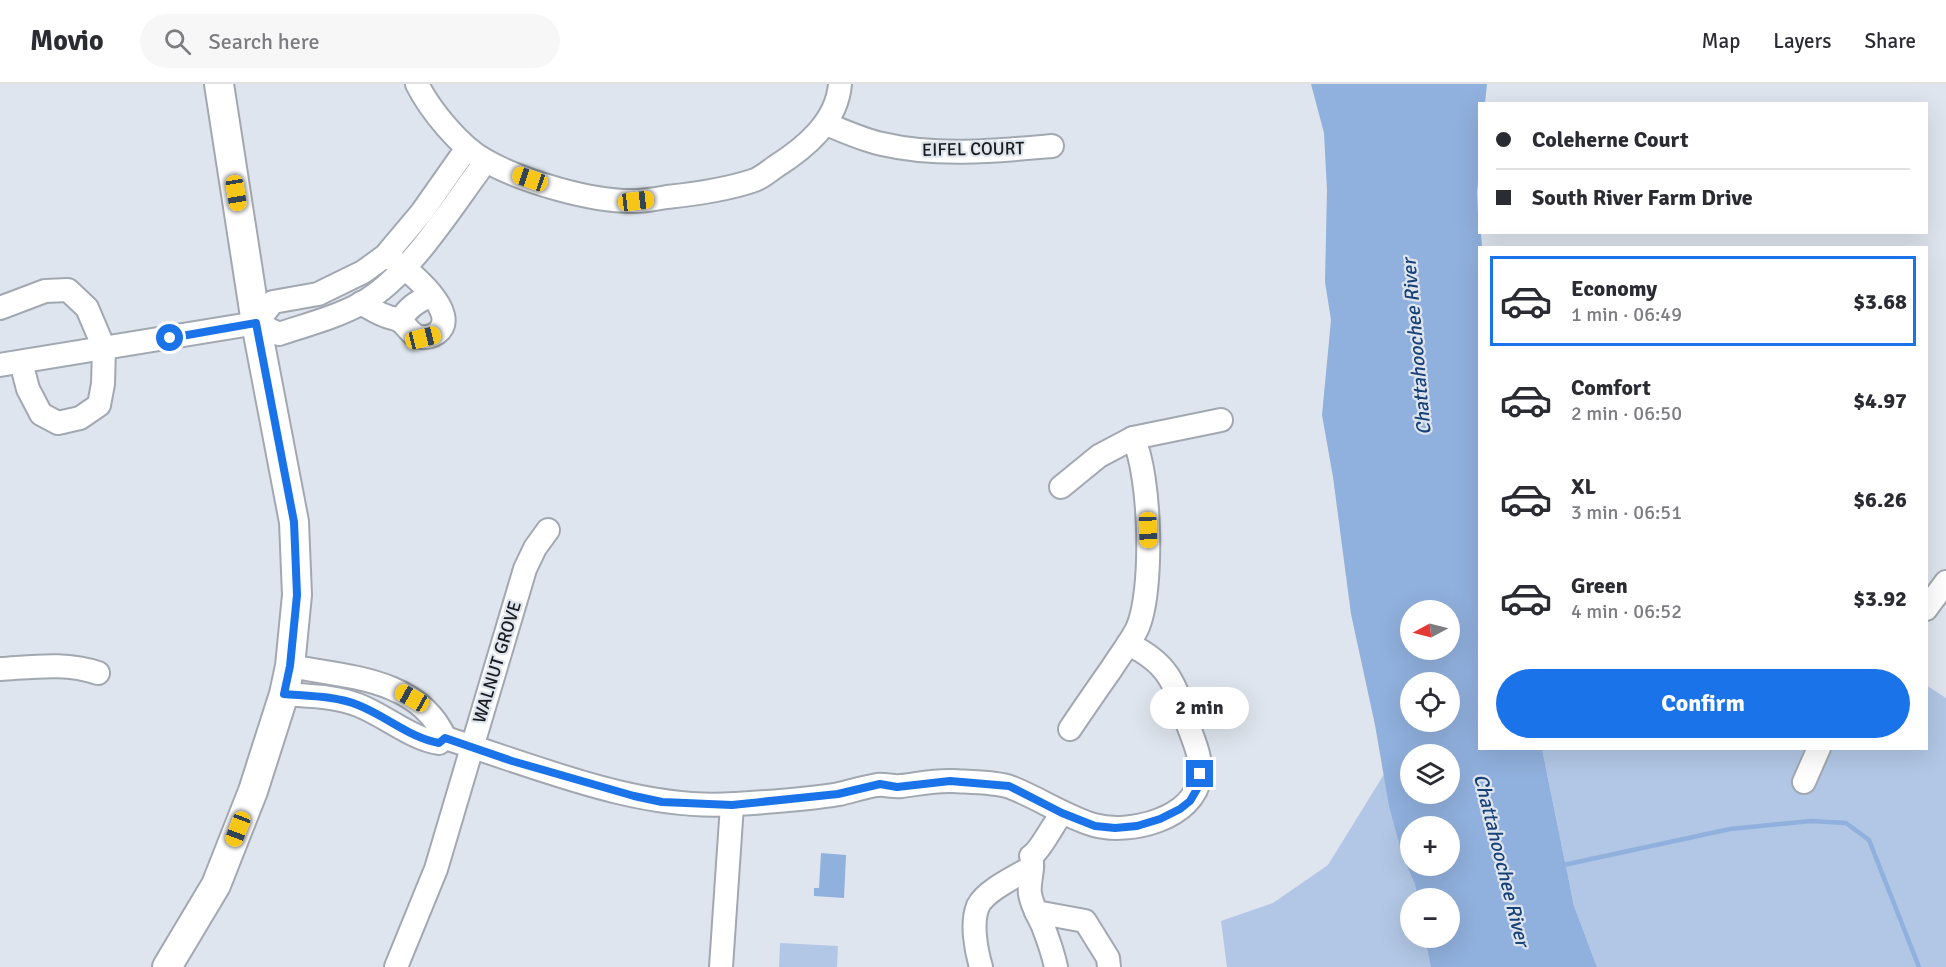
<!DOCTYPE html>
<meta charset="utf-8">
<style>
:root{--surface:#fff;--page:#f7f7f7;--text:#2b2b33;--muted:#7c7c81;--line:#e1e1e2;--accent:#1a73e8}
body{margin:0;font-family:Signika,sans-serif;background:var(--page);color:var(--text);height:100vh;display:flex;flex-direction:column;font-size:22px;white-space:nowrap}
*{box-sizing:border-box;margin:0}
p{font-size:20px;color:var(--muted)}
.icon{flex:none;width:33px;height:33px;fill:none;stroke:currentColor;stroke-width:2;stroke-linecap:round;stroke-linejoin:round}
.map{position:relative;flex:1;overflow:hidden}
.side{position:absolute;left:1478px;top:162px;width:450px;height:504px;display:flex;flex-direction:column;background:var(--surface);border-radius:0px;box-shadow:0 6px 24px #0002}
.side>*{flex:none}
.guide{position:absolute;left:1478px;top:18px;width:450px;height:132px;border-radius:0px;box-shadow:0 6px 24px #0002;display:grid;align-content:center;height:132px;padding:0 18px;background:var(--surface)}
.needle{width:39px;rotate:263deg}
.tools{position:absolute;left:1400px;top:516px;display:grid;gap:12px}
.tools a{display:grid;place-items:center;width:60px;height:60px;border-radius:50%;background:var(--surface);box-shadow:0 6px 24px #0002;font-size:30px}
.end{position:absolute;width:27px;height:27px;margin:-14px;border:8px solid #1a73e8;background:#fff;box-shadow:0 0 0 3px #fff}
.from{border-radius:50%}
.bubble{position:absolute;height:42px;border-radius:21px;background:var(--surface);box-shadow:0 6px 24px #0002;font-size:20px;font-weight:800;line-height:42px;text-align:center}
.car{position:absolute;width:18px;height:36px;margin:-18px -9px;border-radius:8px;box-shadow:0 0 4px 2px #0007;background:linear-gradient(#f5c518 24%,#345 0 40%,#f5c518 0 76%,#345 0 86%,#f5c518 0)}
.guide b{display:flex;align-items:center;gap:21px;height:57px;font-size:22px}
.guide b+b{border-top:2px solid var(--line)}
.guide i{width:15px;height:15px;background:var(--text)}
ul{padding:10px 0 0;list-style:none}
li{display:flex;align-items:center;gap:18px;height:90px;margin:0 12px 9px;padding:0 6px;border:3px solid transparent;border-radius:0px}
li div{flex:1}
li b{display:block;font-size:22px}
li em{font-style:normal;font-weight:800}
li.current{border-color:var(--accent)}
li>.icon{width:54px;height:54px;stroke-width:1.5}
.action{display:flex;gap:12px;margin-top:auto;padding:12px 18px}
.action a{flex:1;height:69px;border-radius:36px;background:var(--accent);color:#fff;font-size:24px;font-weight:800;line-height:69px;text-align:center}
header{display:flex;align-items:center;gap:36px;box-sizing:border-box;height:84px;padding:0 30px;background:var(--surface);border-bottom:2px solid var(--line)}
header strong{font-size:28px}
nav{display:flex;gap:33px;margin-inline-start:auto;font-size:21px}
.search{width:420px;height:54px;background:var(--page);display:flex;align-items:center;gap:15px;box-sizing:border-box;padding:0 21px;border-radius:33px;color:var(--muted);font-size:22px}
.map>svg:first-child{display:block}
</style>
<header>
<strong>Movio</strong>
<div class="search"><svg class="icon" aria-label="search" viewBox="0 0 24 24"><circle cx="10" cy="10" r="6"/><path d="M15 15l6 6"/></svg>Search here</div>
<nav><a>Map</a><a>Layers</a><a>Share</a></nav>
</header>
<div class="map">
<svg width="1946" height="883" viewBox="0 0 1946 883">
<rect width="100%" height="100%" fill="#dfe5ee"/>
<g fill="#b1c7e5">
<path d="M 1926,601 L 1946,614 L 1946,883 L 1597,883 L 1574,822 L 1542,665 L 1926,664 Z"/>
<path d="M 1415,640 L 1410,670 L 1410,782 L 1438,814 L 1410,814 L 1410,854 L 1449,854 L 1458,883 L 1227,883 L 1221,837 L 1273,819 L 1328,781 Z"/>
<path d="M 780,859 L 838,862 L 837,883 L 779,883 Z"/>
</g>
<g fill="#90b0dd" fill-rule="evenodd">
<path d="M 1311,0 L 1487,0 L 1485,19 L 1479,20 L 1479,86 L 1477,109 L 1479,148 L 1481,149 L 1482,163 L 1479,164 L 1479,664 L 1542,665 L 1574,822 L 1597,883 L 1431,883 L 1425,854 L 1449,854 L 1449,814 L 1418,814 L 1415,800 L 1402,770 L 1389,722 L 1375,641 L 1351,530 L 1333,393 L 1322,331 L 1331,236 L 1325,198 L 1327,106 L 1324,49 ZM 1410,526 L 1449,526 L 1449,566 L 1410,566 ZM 1410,598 L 1449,598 L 1449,638 L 1410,638 ZM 1410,670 L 1449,670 L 1449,710 L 1410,710 ZM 1410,742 L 1449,742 L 1449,782 L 1410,782 Z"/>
<path d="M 821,769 L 846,771 L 844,814 L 814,812 L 814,804 L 819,804 Z"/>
</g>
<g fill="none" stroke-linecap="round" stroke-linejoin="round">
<path stroke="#90b0dd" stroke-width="4.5" d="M 1559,782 L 1730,745 L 1811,737 L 1846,739 L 1869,756 L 1919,883"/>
<g stroke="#a2a8b1" stroke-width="26">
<g id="minor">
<path d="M 417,0 C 430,26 460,63 486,77 C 524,98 592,118 635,117 C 645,117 656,115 667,113 C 695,110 725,106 752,97 C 760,95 768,88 775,83 C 805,64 837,38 840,0"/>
<path d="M 826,40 C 844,47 863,56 882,60 C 938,73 996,67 1052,62"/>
<path d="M 361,219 C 369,224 377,229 386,232 C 390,234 395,234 399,236 C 407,241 410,251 420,253 C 426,254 433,252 437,249 C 462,230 409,186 393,176"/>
<path d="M 0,224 L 45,207 L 68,206 L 87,224 L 104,264 L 103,300 L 99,321 L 80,334 L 58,339 L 41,330 L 28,305 L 21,278"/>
<path d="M 400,237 C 408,223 417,218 431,211"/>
<path d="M 256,239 L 279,250 C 306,241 337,233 362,219 C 410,192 452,122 486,77"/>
<path d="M 256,239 L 273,218 L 318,210 L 363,188 L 385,172 L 422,128 L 467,64"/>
<path d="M 0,281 L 256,239"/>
<path d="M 1061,403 L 1099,372 L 1133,354 L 1221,336"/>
<path d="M 1926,525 L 1946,498"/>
<path d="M 290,582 C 346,593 419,594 445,654"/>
<path d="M 0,585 C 34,583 66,578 98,589"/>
<path d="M 284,610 C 308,612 336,612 358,621 C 386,632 410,654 439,659 L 445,654 C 536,682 638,727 734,720 C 769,718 805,716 839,710 C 852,707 864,703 877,701 C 885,700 893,703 901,702 C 918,700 935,696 953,697 C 969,698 996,698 1010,703 C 1039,714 1064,732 1094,741 C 1129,751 1195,735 1200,692 C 1202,675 1194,657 1188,641 C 1175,600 1169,579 1128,560"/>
<path d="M 1070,645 C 1084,624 1098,604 1112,584 C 1120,571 1130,559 1137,545 C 1154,509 1151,390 1133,354"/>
<path d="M 1804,698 L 1819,664"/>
<path d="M 1036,828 L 1085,837 L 1108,874 L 1109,883"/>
<path d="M 396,883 L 436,785 L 525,485 L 535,464 L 548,446"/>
<path d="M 721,883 L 732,721"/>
<path d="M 981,883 C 976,866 971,839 978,822 C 986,806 1017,792 1032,783"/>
<path d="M 1056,883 C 1053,869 1048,855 1043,842 C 1038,831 1032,822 1030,810 C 1028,797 1035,784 1031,772 C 1040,767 1054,739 1062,729"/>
</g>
</g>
<g stroke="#a2a8b1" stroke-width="32">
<path id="major" d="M 167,883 L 216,801 L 253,707 L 284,610 L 290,582 L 297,511 L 294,438 L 256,239 L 219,0"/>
</g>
<use href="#minor" stroke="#fff" stroke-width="22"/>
<use href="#major" stroke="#fff" stroke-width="28"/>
</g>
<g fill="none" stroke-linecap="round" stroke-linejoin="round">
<path stroke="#1a73e8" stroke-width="8" d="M 170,254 L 256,239 L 294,438 L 297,511 L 290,582 L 284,610 C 308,612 336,612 358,621 C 386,632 410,654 439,659 L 445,654 L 512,677 L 634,712 L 662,718 L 732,721 L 838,710 L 880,700 L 897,703 L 950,697 L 1009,702 L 1062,729 L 1095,742 L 1115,744 L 1137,742 L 1160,735 L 1180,725 L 1190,717 L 1197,705 L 1200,690"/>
</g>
<g text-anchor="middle" stroke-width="4.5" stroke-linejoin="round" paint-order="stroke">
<g font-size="18" fill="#191b1e" stroke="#dfe5ee">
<text transform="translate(973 65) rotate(-1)" y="6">EIFEL COURT</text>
<text transform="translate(497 578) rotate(-73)" y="6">WALNUT GROVE</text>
</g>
<g font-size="20" font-style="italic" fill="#184178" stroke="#dfe5ee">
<text transform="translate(1416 263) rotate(-95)" y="7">Chattahoochee River</text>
<text transform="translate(1502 776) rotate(76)" y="7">Chattahoochee River</text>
</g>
</g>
</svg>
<div class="tools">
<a><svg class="needle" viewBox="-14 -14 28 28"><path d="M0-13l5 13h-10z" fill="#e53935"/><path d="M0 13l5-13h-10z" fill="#7c7c81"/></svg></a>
<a><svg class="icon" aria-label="locate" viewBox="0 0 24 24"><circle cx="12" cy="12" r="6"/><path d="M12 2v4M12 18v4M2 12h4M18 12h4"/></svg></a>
<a><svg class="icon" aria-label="layers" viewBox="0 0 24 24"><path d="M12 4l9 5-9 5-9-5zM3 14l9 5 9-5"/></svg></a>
<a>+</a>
<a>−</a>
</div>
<i class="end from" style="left:170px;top:254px"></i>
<i class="end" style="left:1200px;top:690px"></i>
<div class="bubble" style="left:1150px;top:603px;width:99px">2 min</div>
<i class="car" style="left:530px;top:95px;rotate:289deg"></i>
<i class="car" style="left:236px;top:109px;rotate:171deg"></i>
<i class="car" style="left:636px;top:117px;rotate:83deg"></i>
<i class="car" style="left:423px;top:254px;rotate:76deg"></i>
<i class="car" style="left:1148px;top:446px;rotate:178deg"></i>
<i class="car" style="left:412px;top:614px;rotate:299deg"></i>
<i class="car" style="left:238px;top:745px;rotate:201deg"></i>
<div class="guide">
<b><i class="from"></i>Coleherne Court</b>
<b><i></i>South River Farm Drive</b>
</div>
<section class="side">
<ul>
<li class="current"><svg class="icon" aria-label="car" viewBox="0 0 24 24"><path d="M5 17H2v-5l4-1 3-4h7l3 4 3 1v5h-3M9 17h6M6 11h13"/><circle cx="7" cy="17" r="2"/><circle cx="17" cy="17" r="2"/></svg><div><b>Economy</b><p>1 min · 06:49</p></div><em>$3.68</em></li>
<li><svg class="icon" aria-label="car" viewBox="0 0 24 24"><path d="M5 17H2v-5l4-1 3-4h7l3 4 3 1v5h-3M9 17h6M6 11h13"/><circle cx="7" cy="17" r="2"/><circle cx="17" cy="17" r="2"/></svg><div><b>Comfort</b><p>2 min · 06:50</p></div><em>$4.97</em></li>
<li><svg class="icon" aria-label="car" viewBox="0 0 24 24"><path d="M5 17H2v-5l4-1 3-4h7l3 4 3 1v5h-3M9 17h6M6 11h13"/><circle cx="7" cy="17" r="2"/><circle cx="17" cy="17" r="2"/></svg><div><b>XL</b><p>3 min · 06:51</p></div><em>$6.26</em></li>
<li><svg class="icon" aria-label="car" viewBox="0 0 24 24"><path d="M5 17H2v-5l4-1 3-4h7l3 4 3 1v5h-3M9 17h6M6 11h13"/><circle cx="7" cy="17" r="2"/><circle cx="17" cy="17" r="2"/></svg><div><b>Green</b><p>4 min · 06:52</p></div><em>$3.92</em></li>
</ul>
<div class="action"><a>Confirm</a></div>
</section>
</div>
